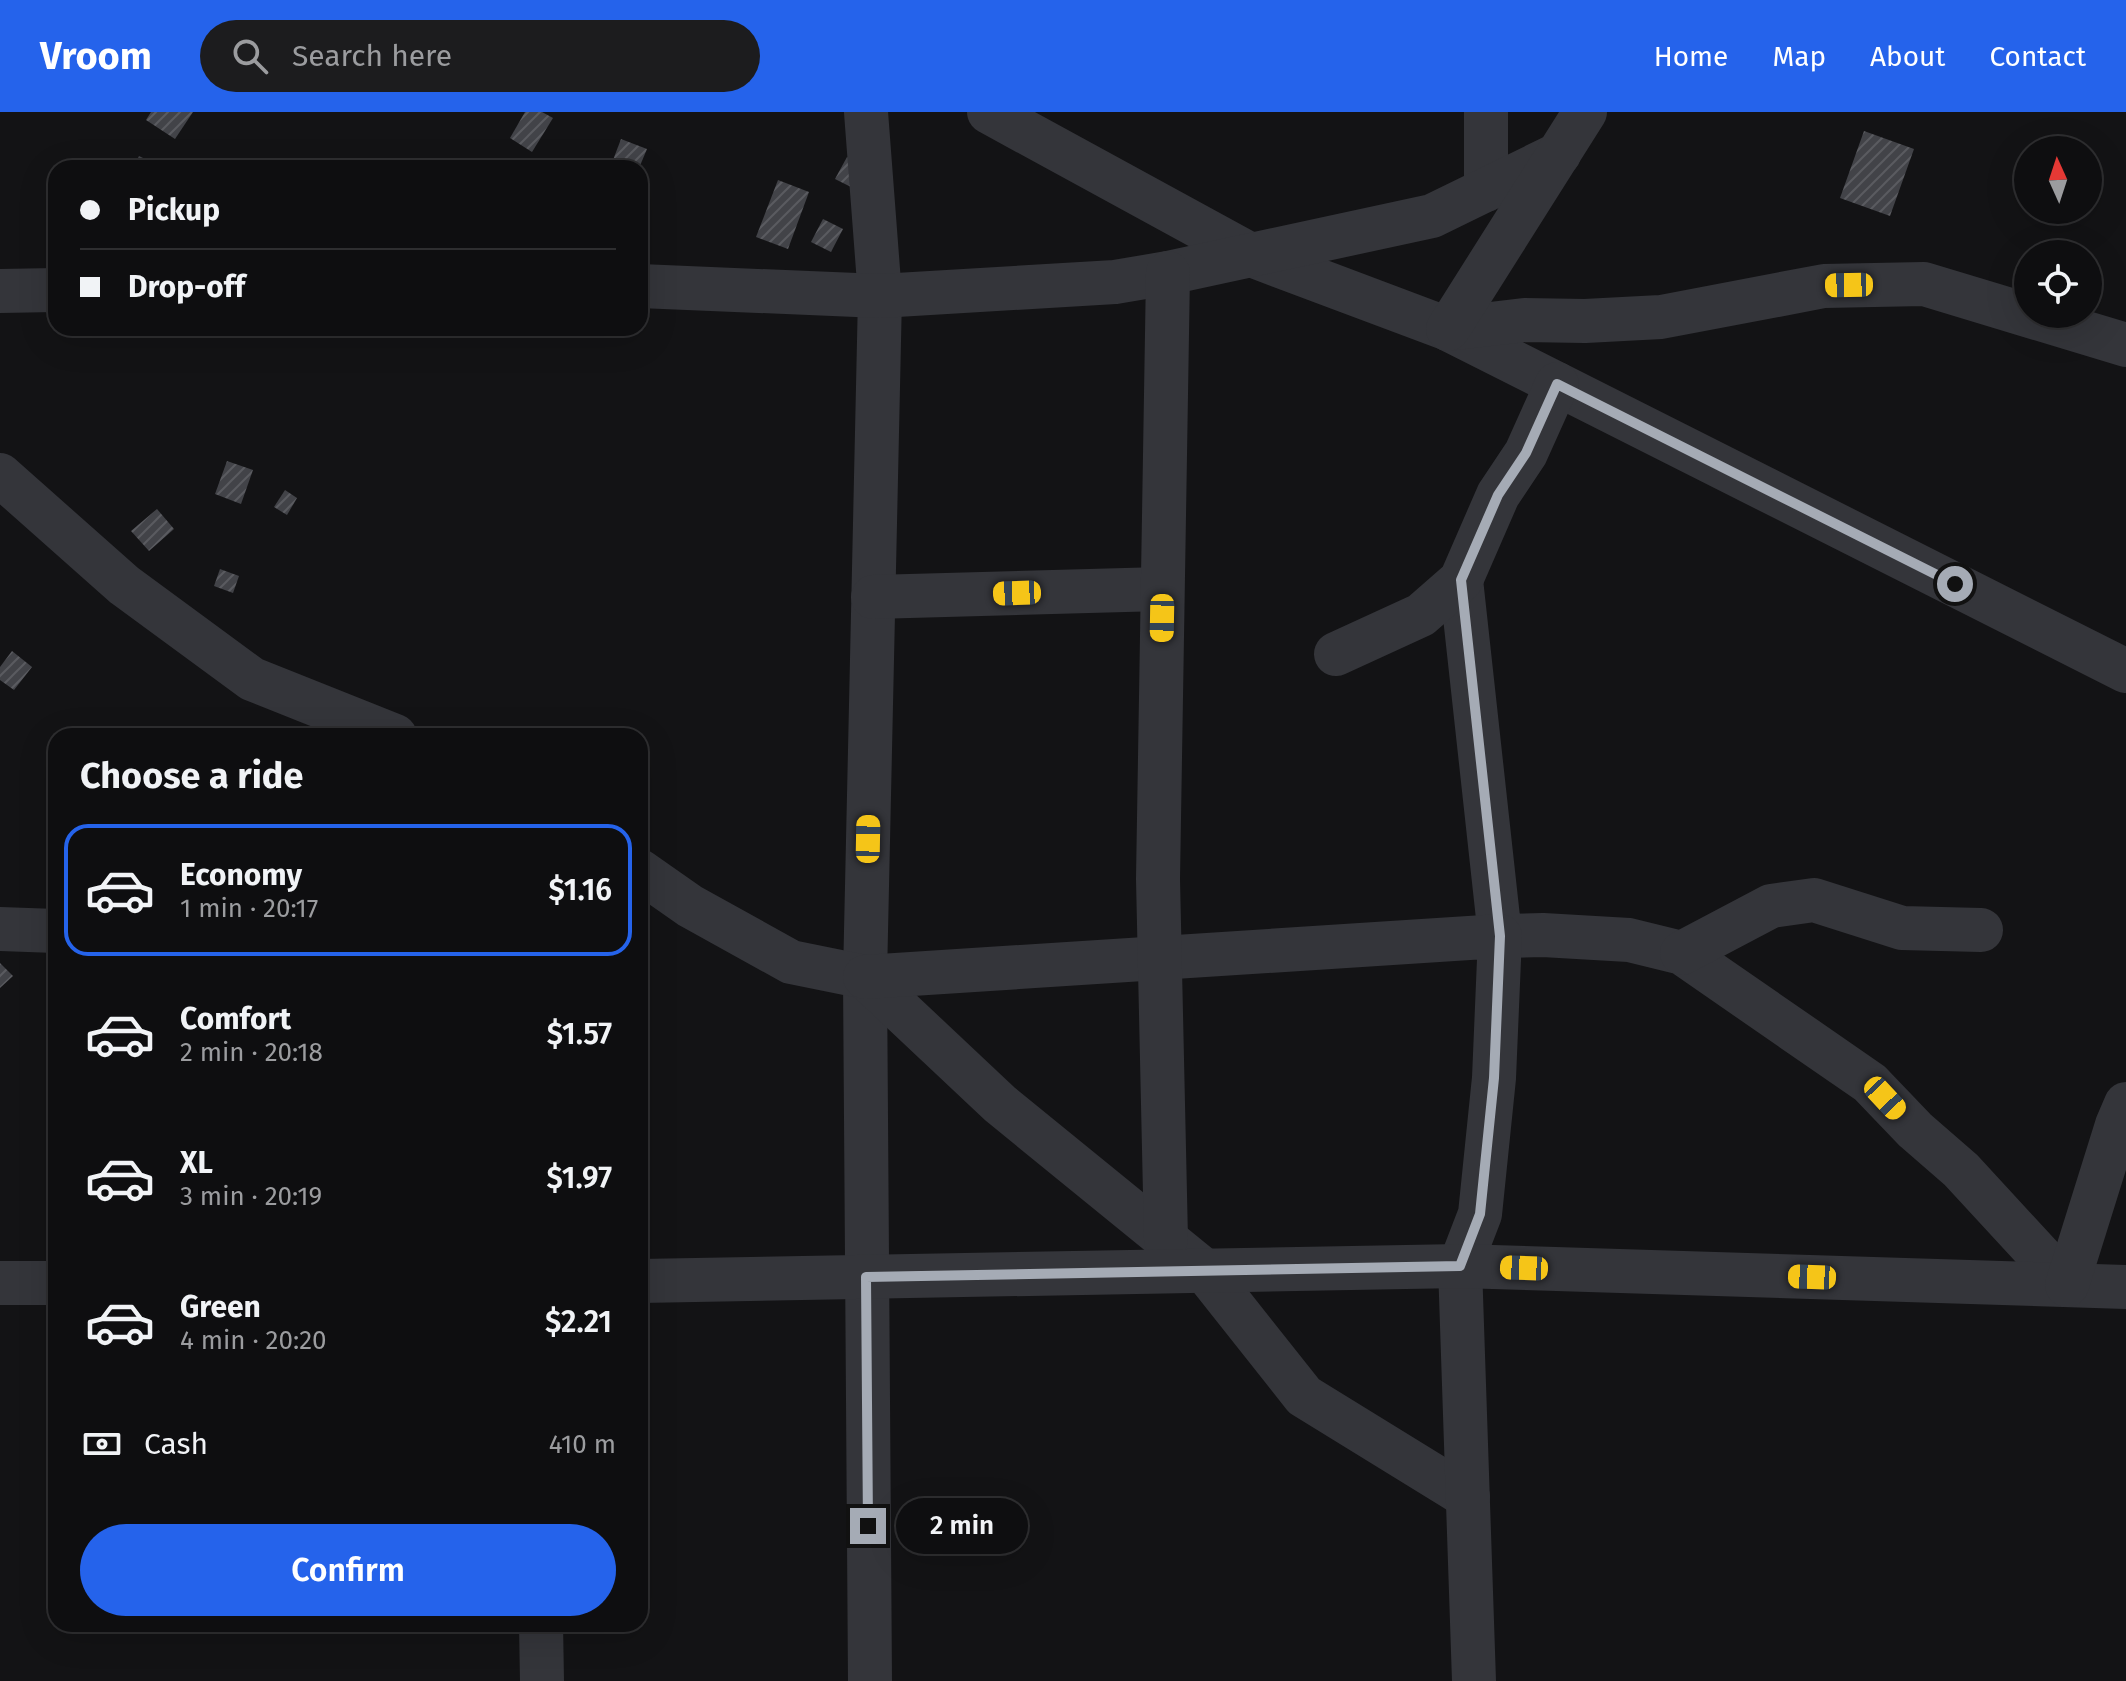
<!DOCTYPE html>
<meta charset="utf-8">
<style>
:root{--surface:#0e0e10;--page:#1c1c1e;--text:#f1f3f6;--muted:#9b9c9f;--line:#2e2e30;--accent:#2563eb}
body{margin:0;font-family:"Fira Sans",sans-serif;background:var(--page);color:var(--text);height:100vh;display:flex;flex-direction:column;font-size:30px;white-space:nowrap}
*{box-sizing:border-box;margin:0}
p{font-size:26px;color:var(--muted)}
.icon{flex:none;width:44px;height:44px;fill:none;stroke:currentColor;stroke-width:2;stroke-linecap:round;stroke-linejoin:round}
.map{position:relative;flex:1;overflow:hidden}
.side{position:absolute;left:48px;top:616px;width:600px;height:904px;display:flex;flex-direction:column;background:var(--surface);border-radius:24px;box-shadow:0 8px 32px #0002,0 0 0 2px var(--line)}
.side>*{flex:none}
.hud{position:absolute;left:48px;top:48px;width:600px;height:176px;border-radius:24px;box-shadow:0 8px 32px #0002,0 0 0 2px var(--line);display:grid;align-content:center;height:176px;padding:0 32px;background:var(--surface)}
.needle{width:52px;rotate:357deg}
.buttons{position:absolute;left:2014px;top:24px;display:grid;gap:16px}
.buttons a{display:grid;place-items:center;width:88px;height:88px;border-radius:50%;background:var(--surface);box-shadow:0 8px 32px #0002,0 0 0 2px var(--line);font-size:40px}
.end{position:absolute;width:36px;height:36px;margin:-18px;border:10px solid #a5abb5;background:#111;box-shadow:0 0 0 4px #111}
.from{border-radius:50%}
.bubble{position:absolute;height:56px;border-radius:28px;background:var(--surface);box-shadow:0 8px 32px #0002,0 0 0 2px var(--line);font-size:26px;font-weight:600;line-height:56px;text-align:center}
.car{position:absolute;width:24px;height:48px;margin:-24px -12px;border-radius:10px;box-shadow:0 0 6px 2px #0007;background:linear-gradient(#f5c518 24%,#345 0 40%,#f5c518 0 76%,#345 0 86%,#f5c518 0)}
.hud b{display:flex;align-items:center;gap:28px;height:76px;font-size:30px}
.hud b+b{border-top:2px solid var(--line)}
.hud i{width:20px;height:20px;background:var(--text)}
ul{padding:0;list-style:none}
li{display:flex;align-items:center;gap:24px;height:132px;margin:0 16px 12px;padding:0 16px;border:4px solid transparent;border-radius:24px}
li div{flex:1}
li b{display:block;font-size:30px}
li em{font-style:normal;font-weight:600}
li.current{border-color:var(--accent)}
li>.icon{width:72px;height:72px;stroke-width:1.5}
h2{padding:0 32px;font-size:36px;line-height:96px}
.pay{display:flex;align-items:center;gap:20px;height:88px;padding:0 32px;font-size:30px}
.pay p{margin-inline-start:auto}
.action{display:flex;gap:16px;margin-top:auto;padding:16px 32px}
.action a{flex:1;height:92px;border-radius:48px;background:var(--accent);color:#fff;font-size:32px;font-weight:600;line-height:92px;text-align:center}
header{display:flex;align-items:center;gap:48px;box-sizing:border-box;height:112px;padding:0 40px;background:var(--accent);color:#fff}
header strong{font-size:38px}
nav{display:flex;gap:44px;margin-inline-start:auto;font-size:28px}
.search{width:560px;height:72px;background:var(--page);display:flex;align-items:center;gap:20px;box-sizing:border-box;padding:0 28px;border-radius:44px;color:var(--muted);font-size:30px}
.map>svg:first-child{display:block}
</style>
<header>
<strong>Vroom</strong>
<div class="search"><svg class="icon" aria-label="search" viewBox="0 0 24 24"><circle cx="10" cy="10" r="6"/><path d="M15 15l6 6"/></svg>Search here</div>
<nav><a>Home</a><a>Map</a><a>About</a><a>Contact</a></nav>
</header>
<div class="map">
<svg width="2126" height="1569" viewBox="0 0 2126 1569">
<defs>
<pattern id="building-hatch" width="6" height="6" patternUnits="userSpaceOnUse" patternTransform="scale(2)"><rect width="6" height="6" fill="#424348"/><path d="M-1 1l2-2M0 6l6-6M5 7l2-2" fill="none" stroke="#5a5b60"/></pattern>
</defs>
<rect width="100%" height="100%" fill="#131315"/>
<g fill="url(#building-hatch)">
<path d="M 151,0 L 193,0 L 175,27 L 146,8 Z"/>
<path d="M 525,0 L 542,0 L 553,6 L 532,40 L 510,26 Z"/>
<path d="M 1864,19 L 1914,37 L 1890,104 L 1840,86 Z"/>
<path d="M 621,27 L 647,37 L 639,56 L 610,56 Z"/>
<path d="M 139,44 L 163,56 L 133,56 Z"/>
<path d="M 847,45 L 869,56 L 857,78 L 835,67 Z"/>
<path d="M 778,68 L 809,80 L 788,137 L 756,125 Z"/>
<path d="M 823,107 L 843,117 L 831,140 L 811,130 Z"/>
<path d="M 227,349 L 253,358 L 241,392 L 215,382 Z"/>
<path d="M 285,378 L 297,386 L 287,403 L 274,395 Z"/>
<path d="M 157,397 L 174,417 L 149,439 L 131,419 Z"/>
<path d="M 220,457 L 239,464 L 233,481 L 214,474 Z"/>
<path d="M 12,539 L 32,555 L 14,578 L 0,568 L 0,555 Z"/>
<path d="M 0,851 L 13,864 L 0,876 Z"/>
</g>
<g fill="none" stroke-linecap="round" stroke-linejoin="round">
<g stroke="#34353a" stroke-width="44">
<path d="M 866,0 L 880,184 L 865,865 L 870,1569"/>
<path d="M 989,0 L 1251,143 L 1448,217 L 2126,559"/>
<path d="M 1486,78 L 1486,0"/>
<path d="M 640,174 L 880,184 L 1115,170 L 1168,161 L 1432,104 L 1559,42"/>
<path d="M 0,179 L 56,178"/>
<path d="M 1448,217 L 1524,208 L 1585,209 L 1661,205 L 1824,174 L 1924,172 L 2126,233"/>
<path d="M 1448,217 L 1585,0"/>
<path d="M 0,363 L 124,473 L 252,567 L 395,624"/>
<path d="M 1461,468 L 1500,824 L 1543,823 L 1629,828 L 1682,841 L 1870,971 L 1915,1018 L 1961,1058 L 2067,1173"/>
<path d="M 873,485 L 1162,477"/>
<path d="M 1336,542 L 1421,503 L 1461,468 L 1498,383 L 1526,341 L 1557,272"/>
<path d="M 640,759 L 690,794 L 791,850 L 865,865 L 1000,992 L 1205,1159 L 1304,1284 L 1468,1385"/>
<path d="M 0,817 L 56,819"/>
<path d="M 1682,841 L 1771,794 L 1814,788 L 1902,816 L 1981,818"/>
<path d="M 865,865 L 1500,824 L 1494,966 L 1480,1102 L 1460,1154 L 1474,1569"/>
<path d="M 1166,1127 L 1158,767 L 1168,161"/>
<path d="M 640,1169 L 1460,1154 L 2126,1175"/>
<path d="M 0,1171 L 56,1171"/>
<path d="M 2067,1173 L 2117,1013 L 2126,992"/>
<path d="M 541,1512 L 542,1569"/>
</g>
</g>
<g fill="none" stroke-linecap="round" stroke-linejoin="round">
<path stroke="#a5abb5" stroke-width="10" d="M 868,1414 L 866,1165 L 1460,1154 L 1480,1102 L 1494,966 L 1500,824 L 1461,468 L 1498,383 L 1526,341 L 1557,272 L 1955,472"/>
</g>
</svg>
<div class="buttons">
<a><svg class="needle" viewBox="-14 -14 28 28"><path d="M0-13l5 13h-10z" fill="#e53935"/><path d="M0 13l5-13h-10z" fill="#9b9c9f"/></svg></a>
<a><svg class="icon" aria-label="locate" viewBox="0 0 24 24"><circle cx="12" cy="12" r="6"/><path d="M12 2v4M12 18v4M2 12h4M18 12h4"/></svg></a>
</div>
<i class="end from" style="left:1955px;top:472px"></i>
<i class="end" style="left:868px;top:1414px"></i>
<div class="bubble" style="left:896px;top:1386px;width:132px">2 min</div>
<i class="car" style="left:1849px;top:173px;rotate:269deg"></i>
<i class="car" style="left:1017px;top:481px;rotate:268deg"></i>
<i class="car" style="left:1162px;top:506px;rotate:181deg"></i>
<i class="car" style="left:868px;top:727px;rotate:1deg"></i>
<i class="car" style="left:1885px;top:986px;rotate:137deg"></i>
<i class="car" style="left:1524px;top:1156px;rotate:272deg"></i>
<i class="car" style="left:1812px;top:1165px;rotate:272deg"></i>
<div class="hud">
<b><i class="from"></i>Pickup</b>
<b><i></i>Drop-off</b>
</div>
<section class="side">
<h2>Choose a ride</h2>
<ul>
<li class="current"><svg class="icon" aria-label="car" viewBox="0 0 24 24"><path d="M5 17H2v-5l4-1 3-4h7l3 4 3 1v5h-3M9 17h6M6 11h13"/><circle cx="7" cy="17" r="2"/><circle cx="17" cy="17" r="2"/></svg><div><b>Economy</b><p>1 min · 20:17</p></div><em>$1.16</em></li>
<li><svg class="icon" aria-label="car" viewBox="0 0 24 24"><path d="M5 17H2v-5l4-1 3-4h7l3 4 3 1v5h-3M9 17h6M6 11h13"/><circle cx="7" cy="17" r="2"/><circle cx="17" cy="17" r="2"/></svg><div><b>Comfort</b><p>2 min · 20:18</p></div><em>$1.57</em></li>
<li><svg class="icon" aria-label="car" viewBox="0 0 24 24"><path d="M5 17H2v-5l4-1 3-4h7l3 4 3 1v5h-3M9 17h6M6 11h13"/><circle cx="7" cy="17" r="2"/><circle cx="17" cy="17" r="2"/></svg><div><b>XL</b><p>3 min · 20:19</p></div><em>$1.97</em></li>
<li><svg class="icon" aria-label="car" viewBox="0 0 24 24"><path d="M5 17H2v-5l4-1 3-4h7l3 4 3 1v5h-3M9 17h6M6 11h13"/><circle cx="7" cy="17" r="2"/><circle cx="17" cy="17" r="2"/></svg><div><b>Green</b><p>4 min · 20:20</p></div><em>$2.21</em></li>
</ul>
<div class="pay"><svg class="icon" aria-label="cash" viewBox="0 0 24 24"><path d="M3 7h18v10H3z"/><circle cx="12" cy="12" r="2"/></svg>Cash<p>410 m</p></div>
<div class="action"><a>Confirm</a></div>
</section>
</div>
